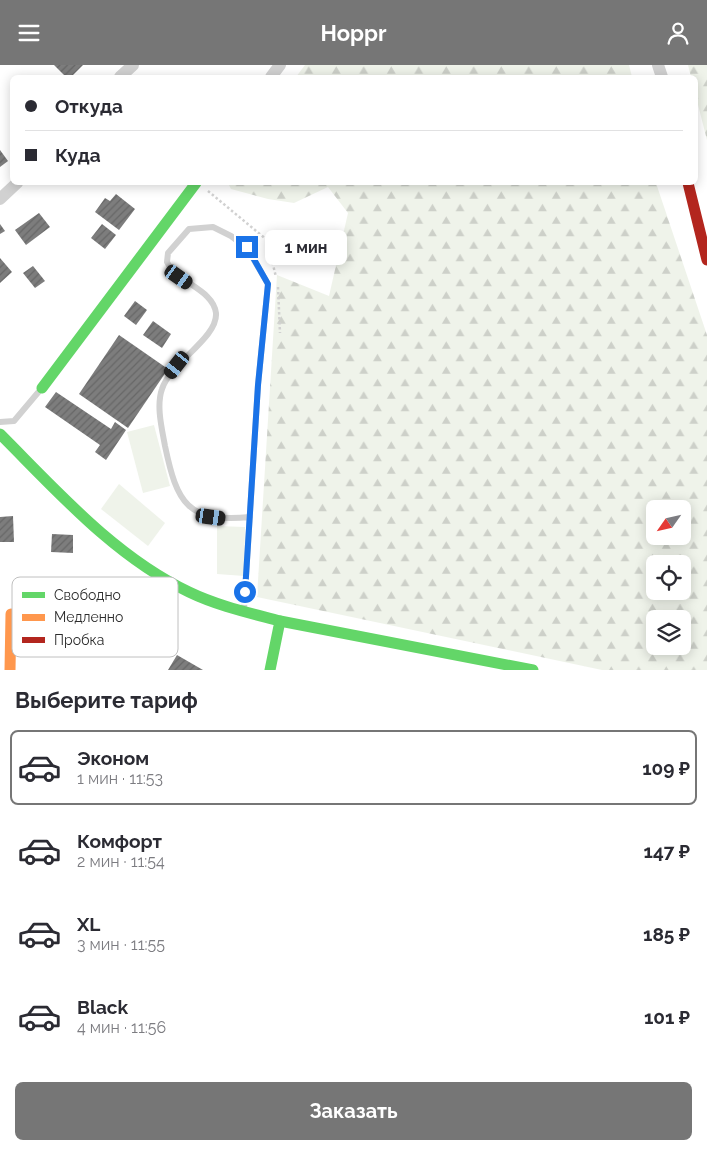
<!DOCTYPE html>
<html lang="ru">
<meta charset="utf-8">
<style>
:root{--surface:#fff;--page:#f7f7f7;--text:#2b2b33;--muted:#7c7c81;--line:#e1e1e2;--accent:#767676}
body{margin:0;font-family:Raleway,sans-serif;background:var(--page);color:var(--text);height:100vh;display:flex;flex-direction:column;font-size:19px;white-space:nowrap}
*{box-sizing:border-box;margin:0}
p{font-size:16px;color:var(--muted)}
.icon{flex:none;width:28px;height:28px;fill:none;stroke:currentColor;stroke-width:2;stroke-linecap:round;stroke-linejoin:round}
.map{position:relative;height:605px;overflow:hidden}
.drawer{display:flex;flex-direction:column;background:var(--surface);flex:1}
.drawer>*{flex:none}
.hud{position:absolute;left:10px;top:10px;width:688px;height:110px;border-radius:8px;box-shadow:0 2px 12px #0003;display:grid;align-content:center;height:110px;padding:0 15px;background:var(--surface)}
.needle{width:32px;rotate:236deg}
.buttons{position:absolute;left:646px;top:435px;display:grid;gap:10px}
.buttons a{display:grid;place-items:center;width:45px;height:45px;border-radius:8px;background:var(--surface);box-shadow:0 2px 12px #0003;font-size:25px}
.end{position:absolute;width:22px;height:22px;margin:-11px;border:6px solid #1a73e8;background:#fff;box-shadow:0 0 0 2px #fff}
.from{border-radius:50%}
.bubble{position:absolute;height:35px;border-radius:8px;background:var(--surface);box-shadow:0 2px 12px #0003;font-size:16px;font-weight:700;line-height:35px;text-align:center}
.car{position:absolute;width:15px;height:30px;margin:-15px -8px;border-radius:6px;box-shadow:0 0 4px 1px #0007;background:linear-gradient(#222 24%,#8ab4d8 0 40%,#222 0 76%,#8ab4d8 0 86%,#222 0)}
.hud b{display:flex;align-items:center;gap:18px;height:48px;font-size:19px}
.hud b+b{border-top:1px solid var(--line)}
.hud i{width:12px;height:12px;background:var(--text)}
ul{padding:0;list-style:none}
li{display:flex;align-items:center;gap:15px;height:75px;margin:0 10px 8px;padding:0 5px;border:2px solid transparent;border-radius:8px}
li div{flex:1}
li b{display:block;font-size:19px}
li em{font-style:normal;font-weight:700}
li.selected{border-color:var(--accent)}
li>.icon{width:45px;height:45px;stroke-width:1.5}
h2{padding:0 15px;font-size:22px;line-height:60px}
.button{display:flex;gap:10px;margin-top:auto;padding:10px 15px}
.button a{flex:1;height:58px;border-radius:8px;background:var(--accent);color:#fff;font-size:20px;font-weight:700;line-height:58px;text-align:center}
header{display:flex;justify-content:space-between;align-items:center;height:65px;padding:0 15px;background:var(--accent);color:#fff;font-size:22px;font-weight:700}
.map>svg:first-child{display:block}
</style>
<header><svg class="icon" aria-label="menu" viewBox="0 0 24 24"><path d="M4 6h16M4 12h16M4 18h16"/></svg>Hoppr<svg class="icon" aria-label="person" viewBox="0 0 24 24"><circle cx="12" cy="8" r="4"/><path d="M4 21q1-7 8-7t8 7"/></svg></header>
<div class="map">
<svg width="707" height="605" viewBox="0 0 707 605">
<defs>
<pattern id="forest-firs" width="22" height="20" patternUnits="userSpaceOnUse" patternTransform="scale(1.25)"><rect width="22" height="20" fill="#eff3ea"/><path d="M5 1l3.5 6h-7zM16 11l3.5 6h-7z" fill="#cdd0c9"/></pattern>
<pattern id="building-hatch" width="6" height="6" patternUnits="userSpaceOnUse" patternTransform="scale(1.25)"><rect width="6" height="6" fill="#7d7d7d"/><path d="M-1 1l2-2M0 6l6-6M5 7l2-2" fill="none" stroke="#676767"/></pattern>
</defs>
<rect width="100%" height="100%" fill="#fff"/>
<g fill="url(#forest-firs)" fill-rule="evenodd">
<path d="M 305,0 L 629,0 L 632,12 L 296,12 Z"/>
<path d="M 688,0 L 707,0 L 707,75 L 695,28 L 695,12 L 691,12 Z"/>
<path d="M 228,118 L 656,118 L 707,270 L 707,605 L 602,605 L 257,532 L 277,210 L 329,231 L 348,148 L 328,122 L 294,138 L 268,134 L 231,124 ZM 655,444 L 682,444 L 682,471 L 655,471 ZM 655,499 L 682,499 L 682,526 L 655,526 ZM 655,554 L 682,554 L 682,581 L 655,581 Z"/>
</g>
<g fill="#eff3ea">
<path d="M 154,360 L 170,421 L 143,428 L 127,367 Z"/>
<path d="M 119,419 L 165,458 L 148,481 L 101,444 Z"/>
<path d="M 217,461 L 245,462 L 244,511 L 217,509 Z"/>
</g>
<g fill="url(#building-hatch)">
<path d="M 54,0 L 83,0 L 71,12 L 66,12 Z"/>
<path d="M 0,85 L 8,96 L 0,102 Z"/>
<path d="M 116,129 L 135,144 L 119,165 L 95,147 L 105,133 L 110,136 Z"/>
<path d="M 39,148 L 50,162 L 26,180 L 15,165 Z"/>
<path d="M 0,159 L 5,166 L 0,169 Z"/>
<path d="M 102,159 L 116,170 L 105,184 L 91,173 Z"/>
<path d="M 0,193 L 12,207 L 0,218 Z"/>
<path d="M 33,201 L 45,216 L 35,223 L 23,208 Z"/>
<path d="M 135,236 L 147,245 L 136,260 L 124,251 Z"/>
<path d="M 153,256 L 171,269 L 162,283 L 143,270 Z"/>
<path d="M 119,270 L 168,304 L 128,363 L 79,329 Z"/>
<path d="M 56,327 L 111,364 L 115,357 L 126,365 L 106,395 L 95,387 L 100,380 L 45,342 Z"/>
<path d="M 13,451 L 14,477 L 0,477 L 0,452 Z"/>
<path d="M 52,469 L 73,470 L 73,488 L 51,487 Z"/>
<path d="M 177,590 L 203,605 L 168,605 Z"/>
</g>
<g fill="none" stroke-linecap="round" stroke-linejoin="round">
<g stroke="#d1d1d1" stroke-width="2.5" stroke-dasharray="2.5 2.5" stroke-linecap="butt">
<path d="M 208,126 L 267,175 L 276,212"/>
<path d="M 278,222 L 280,268"/>
</g>
<g stroke="#d1d1d1" stroke-width="6">
<path d="M 0,357 L 14,356 L 41,324"/>
<path d="M 244,544 L 258,320 L 268,219 L 247,183 L 231,171 L 213,162 L 189,164 L 168,188 L 167,197 C 177,218 213,224 216,248 C 218,273 170,298 162,324 C 156,341 162,364 165,381 C 177,438 187,458 250,452"/>
</g>
<g stroke="#d1d1d1" stroke-width="12">
<path d="M 658,0 L 662,12"/>
<path d="M 120,12 L 133,0"/>
<path d="M 271,12 L 280,0"/>
<path d="M 0,134 L 17,118"/>
</g>
<g stroke="#63d668" stroke-width="11">
<path d="M 42,323 L 196,118"/>
<path d="M 0,369 C 57,426 115,492 189,527 C 218,541 250,548 280,556 L 270,605"/>
<path d="M 280,556 L 533,605"/>
</g>
<path stroke="#ff974d" stroke-width="11" d="M 10,605 L 11,549"/>
<path stroke="#b3261e" stroke-width="11" d="M 688,118 L 707,195"/>
</g>
<g fill="none" stroke-linecap="round" stroke-linejoin="round">
<path stroke="#1a73e8" stroke-width="6" d="M 245,527 L 258,320 L 268,219 L 247,182"/>
</g>
<rect x="12" y="512" width="166" height="80" rx="8" fill="#fff" stroke="#c0c0c0" stroke-width="1"/>
<rect x="22" y="527" width="23" height="6" fill="#63d668"/>
<rect x="22" y="549" width="23" height="7" fill="#ff974d"/>
<rect x="22" y="572" width="23" height="6" fill="#b3261e"/>
<g font-size="14" fill="#2c2c2c">
<text x="54" y="535">Свободно</text>
<text x="54" y="557">Медленно</text>
<text x="54" y="580">Пробка</text>
</g>
</svg>
<div class="buttons">
<a><svg class="needle" viewBox="-14 -14 28 28"><path d="M0-13l5 13h-10z" fill="#e53935"/><path d="M0 13l5-13h-10z" fill="#7c7c81"/></svg></a>
<a><svg class="icon" aria-label="locate" viewBox="0 0 24 24"><circle cx="12" cy="12" r="6"/><path d="M12 2v4M12 18v4M2 12h4M18 12h4"/></svg></a>
<a><svg class="icon" aria-label="layers" viewBox="0 0 24 24"><path d="M12 4l9 5-9 5-9-5zM3 14l9 5 9-5"/></svg></a>
</div>
<i class="end from" style="left:245px;top:527px"></i>
<i class="end" style="left:247px;top:182px"></i>
<div class="bubble" style="left:265px;top:165px;width:82px">1 мин</div>
<i class="car" style="left:179px;top:212px;rotate:125deg"></i>
<i class="car" style="left:177px;top:300px;rotate:218deg"></i>
<i class="car" style="left:211px;top:452px;rotate:98deg"></i>
<div class="hud">
<b><i class="from"></i>Откуда</b>
<b><i></i>Куда</b>
</div>
</div>
<section class="drawer">
<h2>Выберите тариф</h2>
<ul>
<li class="selected"><svg class="icon" aria-label="car" viewBox="0 0 24 24"><path d="M5 17H2v-5l4-1 3-4h7l3 4 3 1v5h-3M9 17h6M6 11h13"/><circle cx="7" cy="17" r="2"/><circle cx="17" cy="17" r="2"/></svg><div><b>Эконом</b><p>1 мин · 11:53</p></div><em>109 ₽</em></li>
<li><svg class="icon" aria-label="car" viewBox="0 0 24 24"><path d="M5 17H2v-5l4-1 3-4h7l3 4 3 1v5h-3M9 17h6M6 11h13"/><circle cx="7" cy="17" r="2"/><circle cx="17" cy="17" r="2"/></svg><div><b>Комфорт</b><p>2 мин · 11:54</p></div><em>147 ₽</em></li>
<li><svg class="icon" aria-label="car" viewBox="0 0 24 24"><path d="M5 17H2v-5l4-1 3-4h7l3 4 3 1v5h-3M9 17h6M6 11h13"/><circle cx="7" cy="17" r="2"/><circle cx="17" cy="17" r="2"/></svg><div><b>XL</b><p>3 мин · 11:55</p></div><em>185 ₽</em></li>
<li><svg class="icon" aria-label="car" viewBox="0 0 24 24"><path d="M5 17H2v-5l4-1 3-4h7l3 4 3 1v5h-3M9 17h6M6 11h13"/><circle cx="7" cy="17" r="2"/><circle cx="17" cy="17" r="2"/></svg><div><b>Black</b><p>4 мин · 11:56</p></div><em>101 ₽</em></li>
</ul>
<div class="button"><a>Заказать</a></div>
</section>
